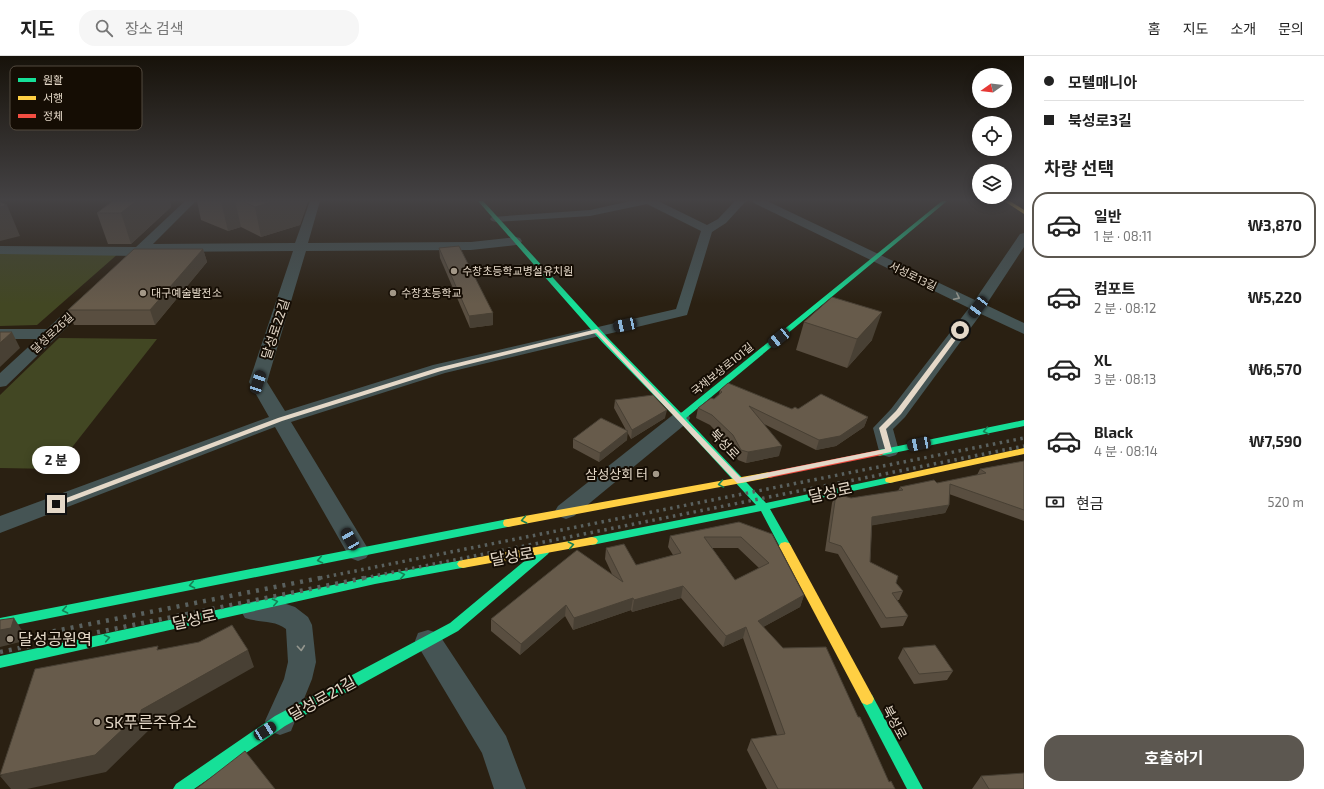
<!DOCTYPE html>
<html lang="ko">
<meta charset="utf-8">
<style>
:root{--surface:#fff;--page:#f6f6f6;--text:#222;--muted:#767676;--line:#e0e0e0;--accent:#5c5750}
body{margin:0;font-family:"Exo 2","Noto Sans KR",sans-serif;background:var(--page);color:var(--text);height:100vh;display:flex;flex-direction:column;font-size:15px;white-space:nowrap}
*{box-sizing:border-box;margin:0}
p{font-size:13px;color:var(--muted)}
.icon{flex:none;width:22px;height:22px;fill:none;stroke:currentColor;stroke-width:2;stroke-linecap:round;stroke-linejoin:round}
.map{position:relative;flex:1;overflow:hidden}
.sheet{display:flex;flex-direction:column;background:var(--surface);width:300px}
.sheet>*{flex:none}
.top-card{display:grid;align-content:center;height:88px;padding:0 20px;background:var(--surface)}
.needle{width:26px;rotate:256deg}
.fabs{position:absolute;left:972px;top:12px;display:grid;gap:8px}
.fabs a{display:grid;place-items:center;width:40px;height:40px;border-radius:50%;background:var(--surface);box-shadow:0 2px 10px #0003;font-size:20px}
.end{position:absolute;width:18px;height:18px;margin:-9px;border:5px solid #e4d8c8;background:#111;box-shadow:0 0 0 2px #111}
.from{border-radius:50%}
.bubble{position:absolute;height:28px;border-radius:14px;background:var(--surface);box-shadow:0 2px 10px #0003;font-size:13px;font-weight:700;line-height:28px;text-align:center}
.car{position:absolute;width:12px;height:24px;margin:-12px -6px;border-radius:5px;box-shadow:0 0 3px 1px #0007;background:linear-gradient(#222 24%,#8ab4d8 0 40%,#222 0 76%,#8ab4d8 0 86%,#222 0)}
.top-card b{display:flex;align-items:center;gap:14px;height:38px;font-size:15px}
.top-card b+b{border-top:1px solid var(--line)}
.top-card i{width:10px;height:10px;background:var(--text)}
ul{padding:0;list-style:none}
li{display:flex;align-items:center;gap:12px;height:66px;margin:0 8px 6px;padding:0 12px;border:2px solid transparent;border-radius:16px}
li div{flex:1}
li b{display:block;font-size:15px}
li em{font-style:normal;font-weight:700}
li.active{border-color:var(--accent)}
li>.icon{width:36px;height:36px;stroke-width:1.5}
h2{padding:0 20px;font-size:18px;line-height:48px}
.pay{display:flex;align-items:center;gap:10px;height:44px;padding:0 20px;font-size:15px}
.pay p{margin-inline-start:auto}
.cta{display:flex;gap:8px;margin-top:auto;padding:8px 20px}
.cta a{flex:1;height:46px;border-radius:16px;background:var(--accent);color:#fff;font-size:16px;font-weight:700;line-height:46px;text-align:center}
header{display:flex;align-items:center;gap:24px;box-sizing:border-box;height:56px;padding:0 20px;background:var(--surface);border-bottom:1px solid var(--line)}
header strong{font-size:19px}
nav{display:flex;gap:22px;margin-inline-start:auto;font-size:14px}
.search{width:280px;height:36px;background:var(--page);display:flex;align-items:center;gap:10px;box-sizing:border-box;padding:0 14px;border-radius:16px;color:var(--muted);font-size:15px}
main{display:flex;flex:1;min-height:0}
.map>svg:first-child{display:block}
</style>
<header>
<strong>지도</strong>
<div class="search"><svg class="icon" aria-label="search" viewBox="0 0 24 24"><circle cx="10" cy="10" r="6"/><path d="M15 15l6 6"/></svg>장소 검색</div>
<nav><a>홈</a><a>지도</a><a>소개</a><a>문의</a></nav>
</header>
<main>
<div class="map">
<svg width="1024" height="733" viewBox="0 0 1024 733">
<rect width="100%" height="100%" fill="#2a2012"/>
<g fill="#424723">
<path d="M 0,196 L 119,197 L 37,269 L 0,270 Z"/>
<path d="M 59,282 L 157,283 L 55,413 L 0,412 L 0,339 Z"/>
</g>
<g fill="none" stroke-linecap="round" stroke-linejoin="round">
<g fill="#455454" fill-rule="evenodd">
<path d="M 185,145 L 196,145 L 153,188 L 295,187 L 310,145 L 320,145 L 308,187 L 471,186 L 516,181 L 520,182 L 522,185 L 520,188 L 516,189 L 471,194 L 306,195 L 267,326 L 285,355 L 433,309 L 676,253 L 701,175 L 647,148 L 590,160 L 496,166 L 492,165 L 490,163 L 492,161 L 590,154 L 631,145 L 658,145 L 707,169 L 718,163 L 735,145 L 746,145 L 726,167 L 712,176 L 687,259 L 445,317 L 291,366 L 370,496 L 366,502 L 358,505 L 350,502 L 275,371 L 0,477 L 0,460 L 269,361 L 249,326 L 293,195 L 146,196 L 138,200 L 0,198 L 0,190 L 136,191 Z"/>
<path d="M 753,145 L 767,145 L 975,244 L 1020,178 L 1024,177 L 1024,191 L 986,249 L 1024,267 L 1024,278 L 981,258 L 905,361 L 893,373 L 899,395 L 896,399 L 889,401 L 882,399 L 879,395 L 873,372 L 891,353 L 969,252 L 754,147 Z"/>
<path d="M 89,238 L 94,239 L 96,242 L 94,245 L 6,330 L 0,331 L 0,317 L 37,283 L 0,283 L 0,273 L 47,273 L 84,239 Z"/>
<path d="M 681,356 L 688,358 L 690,362 L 688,366 L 574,460 L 566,463 L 558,460 L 555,455 L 558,450 L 674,358 Z"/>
<path d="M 254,545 L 286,548 L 295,551 L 308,561 L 312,569 L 316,606 L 312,623 L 291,675 L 280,679 L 269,675 L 265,665 L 284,623 L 288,606 L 286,573 C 275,564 259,567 245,562 L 241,555 L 245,548 Z"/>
<path d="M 428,574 L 438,577 L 506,680 L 526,733 L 494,733 L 482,697 L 415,585 L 418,577 Z"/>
</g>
<g fill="#16e098" fill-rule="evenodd">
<path d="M 478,145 L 483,145 L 608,282 L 681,357 L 942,145 L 947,145 L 686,362 L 766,447 L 890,421 L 894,422 L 895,424 L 894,426 L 770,453 L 791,490 L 789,493 L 785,494 L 781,493 L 761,455 L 592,489 L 588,488 L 586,485 L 588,482 L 592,481 L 756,449 L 678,364 L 602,286 Z"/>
<path d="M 1024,364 L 1024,370 L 879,400 L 874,397 L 879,394 Z"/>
<path d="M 508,463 L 512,464 L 513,467 L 512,470 L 0,572 L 0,562 Z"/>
<path d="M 544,491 L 548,492 L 550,495 L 548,498 L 458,575 L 285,670 L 194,733 L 173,733 L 176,728 L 275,660 L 450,567 L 540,492 Z"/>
<path d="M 463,504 L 467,505 L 469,508 L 467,511 L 375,528 L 0,612 L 0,600 L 375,520 Z"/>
<path d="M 867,637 L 872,639 L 923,733 L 907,733 L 860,643 L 862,639 Z"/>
</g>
<g fill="#ffcf43" fill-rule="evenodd">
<path d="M 1004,145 L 1010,145 L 1024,154 L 1024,158 Z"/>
<path d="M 1024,392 L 1024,398 L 890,427 L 886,426 L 885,424 L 886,422 L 890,421 Z"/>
<path d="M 769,416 L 773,417 L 774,419 L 773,421 L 508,471 L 504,470 L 503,467 L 504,464 L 508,463 Z"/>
<path d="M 592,481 L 596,482 L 598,485 L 596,488 L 463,512 L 459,511 L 457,508 L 459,505 L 463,504 Z"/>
<path d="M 785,486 L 789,487 L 791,490 L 872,639 L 874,643 L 872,647 L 867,649 L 862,647 L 779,490 L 781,487 Z"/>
</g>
<path fill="#f24e42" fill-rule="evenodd" d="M 879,394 L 882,395 L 884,397 L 882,399 L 769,422 L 764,419 L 769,416 Z"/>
<g stroke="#59605e" stroke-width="3.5" stroke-dasharray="2.5 4.5" stroke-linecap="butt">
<path d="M 320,522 L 1024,382"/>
<path d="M 364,522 L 1024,390"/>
</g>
<g stroke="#59605e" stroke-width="4.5" stroke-dasharray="3 6" stroke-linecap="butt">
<path d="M 0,586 L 325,521"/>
<path d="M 0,596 L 369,521"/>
</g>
</g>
<g fill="#594e40" fill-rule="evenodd">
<path d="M 113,145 L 170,145 L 171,151 L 131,188 L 108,188 L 97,157 Z"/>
<path d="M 197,145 L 308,145 L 300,169 L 261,181 L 241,171 L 228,175 L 201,164 Z"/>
<path d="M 439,192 L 493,269 L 470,272 L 440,202 Z"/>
<path d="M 203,193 L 207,206 L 155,269 L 74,269 L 68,254 Z"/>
<path d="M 804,266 L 872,284 L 847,312 L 796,294 Z"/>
<path d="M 720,334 L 792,353 L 798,353 L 868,361 L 864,371 L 836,390 L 816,394 L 764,368 L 779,400 L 746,407 L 738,404 L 730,390 L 710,369 L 696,362 L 698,352 L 714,343 L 719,339 Z"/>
<path d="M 615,344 L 665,362 L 631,383 L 627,376 L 627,384 L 599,406 L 573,392 L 573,383 L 626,374 L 614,352 Z"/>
<path d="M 1024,405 L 1024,465 L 949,438 L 949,449 L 945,457 L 872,469 L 870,506 L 896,527 L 903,535 L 899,544 L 897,544 L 908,560 L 903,570 L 881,572 L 838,498 L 825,495 L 832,447 L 836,438 L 851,442 L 898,435 L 900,431 L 937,427 L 977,419 L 980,413 Z"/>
<path d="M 739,466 L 804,539 L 800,551 L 763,571 L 783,592 L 858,661 L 889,726 L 895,733 L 767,733 L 747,694 L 751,683 L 777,679 L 743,582 L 723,591 L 681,542 L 632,556 L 631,554 L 573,574 L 565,560 L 520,599 L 491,575 L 491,563 L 612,518 L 605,503 L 606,492 L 636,509 L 673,499 L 668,491 L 670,480 ZM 712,492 L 738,492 L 759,512 L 735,524 Z"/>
<path d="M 903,592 L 953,615 L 947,624 L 914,628 L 898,602 Z"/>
<path d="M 981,720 L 1024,733 L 972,733 Z"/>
</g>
<g fill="#484034">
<path d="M 136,145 L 170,145 L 171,151 L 131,188 L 121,157 Z"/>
<path d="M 221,145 L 235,145 L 241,171 L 228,175 Z"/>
<path d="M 274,145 L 308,145 L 300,169 L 261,181 L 255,151 Z"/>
<path d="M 7,149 L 20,180 L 0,185 L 0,151 Z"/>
<path d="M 203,193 L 207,206 L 155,269 L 150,254 Z"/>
<path d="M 882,256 L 872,284 L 847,312 L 857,283 Z"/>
<path d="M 493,257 L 493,269 L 470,272 L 469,260 Z"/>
<path d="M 12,276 L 20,292 L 0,311 L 0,287 Z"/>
<path d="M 667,354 L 665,362 L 631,383 L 632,374 Z"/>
<path d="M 868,361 L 864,371 L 836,390 L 816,394 L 819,384 Z"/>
<path d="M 628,375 L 627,384 L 599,406 L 600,397 Z"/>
<path d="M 782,390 L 779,400 L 746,407 L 748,396 Z"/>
<path d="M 949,449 L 945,457 L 869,470 L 872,461 Z"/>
<path d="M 683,530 L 681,542 L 632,556 L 634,544 Z"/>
<path d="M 804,539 L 800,551 L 754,576 L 758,565 Z"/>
<path d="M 633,542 L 631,554 L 573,574 L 574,562 Z"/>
<path d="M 566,549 L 565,560 L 520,599 L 521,588 Z"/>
<path d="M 14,562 L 23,576 L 20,586 L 0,591 L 0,574 Z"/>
<path d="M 746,571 L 743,582 L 723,591 L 726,580 Z"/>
<path d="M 248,594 L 254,611 L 150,670 L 150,673 L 106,716 L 27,733 L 11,733 L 0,720 L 141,654 Z"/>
</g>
<g fill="#675b4b" stroke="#484034" fill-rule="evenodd">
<path d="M 113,145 L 136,145 L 121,157 L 97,157 Z"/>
<path d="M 242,145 L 274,145 L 255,151 Z"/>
<path d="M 0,146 L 7,149 L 0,151 Z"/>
<path d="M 459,190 L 493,257 L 469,260 L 439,192 Z"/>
<path d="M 134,193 L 203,193 L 150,254 L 68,254 Z"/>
<path d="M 832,241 L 882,256 L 857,283 L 804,266 Z"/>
<path d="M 0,276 L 12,276 L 0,287 Z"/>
<path d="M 728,327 L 792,353 L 795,351 L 798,353 L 821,338 L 868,361 L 840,380 L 819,384 L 749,350 L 782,390 L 748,396 L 741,394 L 733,379 L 712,359 L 698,352 L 711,342 L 714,343 L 722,336 L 720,334 Z"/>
<path d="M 653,339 L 667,354 L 632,374 L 615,344 Z"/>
<path d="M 601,362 L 628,375 L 600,397 L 573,383 Z"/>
<path d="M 1024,405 L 1024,454 L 950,428 L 949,449 L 872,461 L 870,506 L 898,520 L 896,527 L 903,535 L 892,537 L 908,560 L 886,562 L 841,490 L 829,486 L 836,438 L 851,442 L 903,434 L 900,431 L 934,424 L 937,427 L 986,417 L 980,413 Z"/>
<path d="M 739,466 L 772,478 L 804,539 L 758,565 L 783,592 L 826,591 L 858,661 L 860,661 L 889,726 L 891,725 L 895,733 L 778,733 L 751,683 L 785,678 L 746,571 L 726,580 L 683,530 L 634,544 L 633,542 L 574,562 L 566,549 L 521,588 L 491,563 L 577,494 L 623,526 L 606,492 L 624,488 L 636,509 L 681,497 L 670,480 ZM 704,481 L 741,481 L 769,507 L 735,524 Z"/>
<path d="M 14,562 L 11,572 L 0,574 L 0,564 Z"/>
<path d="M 232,569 L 248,594 L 141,654 L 141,656 L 95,699 L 0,719 L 35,613 L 158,590 L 157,594 L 199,586 Z"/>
<path d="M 935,589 L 953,615 L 919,618 L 903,592 Z"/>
<path d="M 245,695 L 275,733 L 196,733 Z"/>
<path d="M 1024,717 L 1024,733 L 989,733 L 981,720 Z"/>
</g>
<defs><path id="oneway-chevron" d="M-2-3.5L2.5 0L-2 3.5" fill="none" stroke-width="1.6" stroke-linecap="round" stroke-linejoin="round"/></defs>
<g stroke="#94968e">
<use href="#oneway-chevron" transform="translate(957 241) rotate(26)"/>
<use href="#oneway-chevron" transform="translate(301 592) rotate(85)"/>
</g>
<g stroke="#168155">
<use href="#oneway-chevron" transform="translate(986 375) rotate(169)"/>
<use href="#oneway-chevron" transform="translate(721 428) rotate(170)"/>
<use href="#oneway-chevron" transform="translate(524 464) rotate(169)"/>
<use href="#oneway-chevron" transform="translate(571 489) rotate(-11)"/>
<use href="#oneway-chevron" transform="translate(320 504) rotate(169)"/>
<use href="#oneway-chevron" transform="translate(402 519) rotate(-10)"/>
<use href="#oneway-chevron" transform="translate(192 529) rotate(169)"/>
<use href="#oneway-chevron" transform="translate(275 546) rotate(-12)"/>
<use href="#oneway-chevron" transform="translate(65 554) rotate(169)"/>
<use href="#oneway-chevron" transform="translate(107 582) rotate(-12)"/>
</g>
<linearGradient id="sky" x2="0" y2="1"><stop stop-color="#17120a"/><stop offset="0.58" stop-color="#444244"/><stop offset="1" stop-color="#444244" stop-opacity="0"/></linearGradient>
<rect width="1024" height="248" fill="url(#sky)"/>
<path fill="#e4d8c8" d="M 597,273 L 741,422 L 885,393 L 879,372 L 896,355 L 958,273 L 963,274 L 901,358 L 886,373 L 892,395 L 891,396 L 740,427 L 737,427 L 596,277 L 441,315 L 282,365 L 58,450 L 53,450 L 52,448 L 53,447 L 278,362 L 437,312 Z"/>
<g fill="#a39888" stroke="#150d04" stroke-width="1.5">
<circle cx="454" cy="215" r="4"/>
<circle cx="143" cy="237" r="4"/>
<circle cx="393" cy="237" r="4"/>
<circle cx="656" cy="418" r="4"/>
<circle cx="10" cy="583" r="4"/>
<circle cx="97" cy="666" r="4"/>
</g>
<g text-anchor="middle" stroke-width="4" stroke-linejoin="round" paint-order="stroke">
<g font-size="11" fill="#e4d8c8" stroke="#150d04" text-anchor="start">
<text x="462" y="219">수창초등학교병설유치원</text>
<text x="151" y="241">대구예술발전소</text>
<text x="401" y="241">수창초등학교</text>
</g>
<g font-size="11" fill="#e4d8c8" stroke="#150d04">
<text transform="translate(913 220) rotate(26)" y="4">서성로13길</text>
<text transform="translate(52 277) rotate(-43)" y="4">달성로26길</text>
<text transform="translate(722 313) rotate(-39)" y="4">국채보상로101길</text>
</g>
<g font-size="13" fill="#e4d8c8" stroke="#150d04">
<text transform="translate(275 273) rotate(-72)" y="5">달성로22길</text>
<text transform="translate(725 388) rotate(47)" y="5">북성로</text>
<text transform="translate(895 666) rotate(62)" y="5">북성로</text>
</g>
<g font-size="13" fill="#e4d8c8" stroke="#150d04" text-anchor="end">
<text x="648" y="423">삼성상회 터</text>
</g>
<g font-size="16" fill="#e4d8c8" stroke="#150d04">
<text transform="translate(830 436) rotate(-12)" y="6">달성로</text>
<text transform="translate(512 500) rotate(-10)" y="6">달성로</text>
<text transform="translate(194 563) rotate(-12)" y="6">달성로</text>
<text transform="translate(322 642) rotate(-29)" y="6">달성로21길</text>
</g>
<g font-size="16" fill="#e4d8c8" stroke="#150d04" text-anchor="start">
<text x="18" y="589">달성공원역</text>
<text x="105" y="672">SK푸른주유소</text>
</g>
</g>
<rect x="10" y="10" width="132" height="64" rx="6" fill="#150d04" stroke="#534a3f" stroke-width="1"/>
<rect x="18" y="22" width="18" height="4" fill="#16e098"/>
<rect x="18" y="40" width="18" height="4" fill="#ffcf43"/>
<rect x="18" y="58" width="18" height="4" fill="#f24e42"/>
<g font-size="11" fill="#e4d8c8">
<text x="43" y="28">원활</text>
<text x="43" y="46">서행</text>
<text x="43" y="64">정체</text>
</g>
</svg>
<div class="fabs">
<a><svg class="needle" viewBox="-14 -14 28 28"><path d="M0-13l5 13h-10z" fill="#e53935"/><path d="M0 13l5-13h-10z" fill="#767676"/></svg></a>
<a><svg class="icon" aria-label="locate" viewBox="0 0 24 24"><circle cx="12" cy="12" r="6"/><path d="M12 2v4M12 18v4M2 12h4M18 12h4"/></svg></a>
<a><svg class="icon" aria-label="layers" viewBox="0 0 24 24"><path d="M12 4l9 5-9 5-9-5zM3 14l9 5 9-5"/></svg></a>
</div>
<i class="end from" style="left:960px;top:274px"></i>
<i class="end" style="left:56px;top:448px"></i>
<div class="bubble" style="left:32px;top:390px;width:48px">2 분</div>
<i class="car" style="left:978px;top:251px;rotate:217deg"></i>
<i class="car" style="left:625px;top:269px;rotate:258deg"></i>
<i class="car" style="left:779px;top:282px;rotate:231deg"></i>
<i class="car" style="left:258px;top:326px;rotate:18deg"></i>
<i class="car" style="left:919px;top:388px;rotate:259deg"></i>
<i class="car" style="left:350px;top:483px;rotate:330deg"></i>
<i class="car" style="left:265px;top:675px;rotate:59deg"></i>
</div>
<section class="sheet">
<div class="top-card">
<b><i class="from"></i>모텔매니아</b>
<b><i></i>북성로3길</b>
</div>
<h2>차량 선택</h2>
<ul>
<li class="active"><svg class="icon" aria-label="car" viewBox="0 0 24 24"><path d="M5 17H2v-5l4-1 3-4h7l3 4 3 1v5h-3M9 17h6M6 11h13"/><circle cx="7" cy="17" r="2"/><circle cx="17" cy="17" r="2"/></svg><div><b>일반</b><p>1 분 · 08:11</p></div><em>₩3,870</em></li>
<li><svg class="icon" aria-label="car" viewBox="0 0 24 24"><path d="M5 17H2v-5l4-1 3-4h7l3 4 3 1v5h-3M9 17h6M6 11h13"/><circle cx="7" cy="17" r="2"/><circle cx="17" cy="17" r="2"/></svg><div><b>컴포트</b><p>2 분 · 08:12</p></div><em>₩5,220</em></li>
<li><svg class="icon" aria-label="car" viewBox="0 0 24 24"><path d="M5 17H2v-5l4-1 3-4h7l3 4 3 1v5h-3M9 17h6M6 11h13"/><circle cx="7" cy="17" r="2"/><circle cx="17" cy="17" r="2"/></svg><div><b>XL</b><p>3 분 · 08:13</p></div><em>₩6,570</em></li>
<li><svg class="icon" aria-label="car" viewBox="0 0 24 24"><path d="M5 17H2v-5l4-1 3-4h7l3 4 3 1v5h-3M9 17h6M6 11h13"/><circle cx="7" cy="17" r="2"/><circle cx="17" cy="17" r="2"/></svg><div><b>Black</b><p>4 분 · 08:14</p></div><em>₩7,590</em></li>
</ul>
<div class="pay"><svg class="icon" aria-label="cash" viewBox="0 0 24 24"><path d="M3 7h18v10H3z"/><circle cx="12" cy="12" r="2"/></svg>현금<p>520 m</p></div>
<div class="cta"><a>호출하기</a></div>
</section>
</main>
